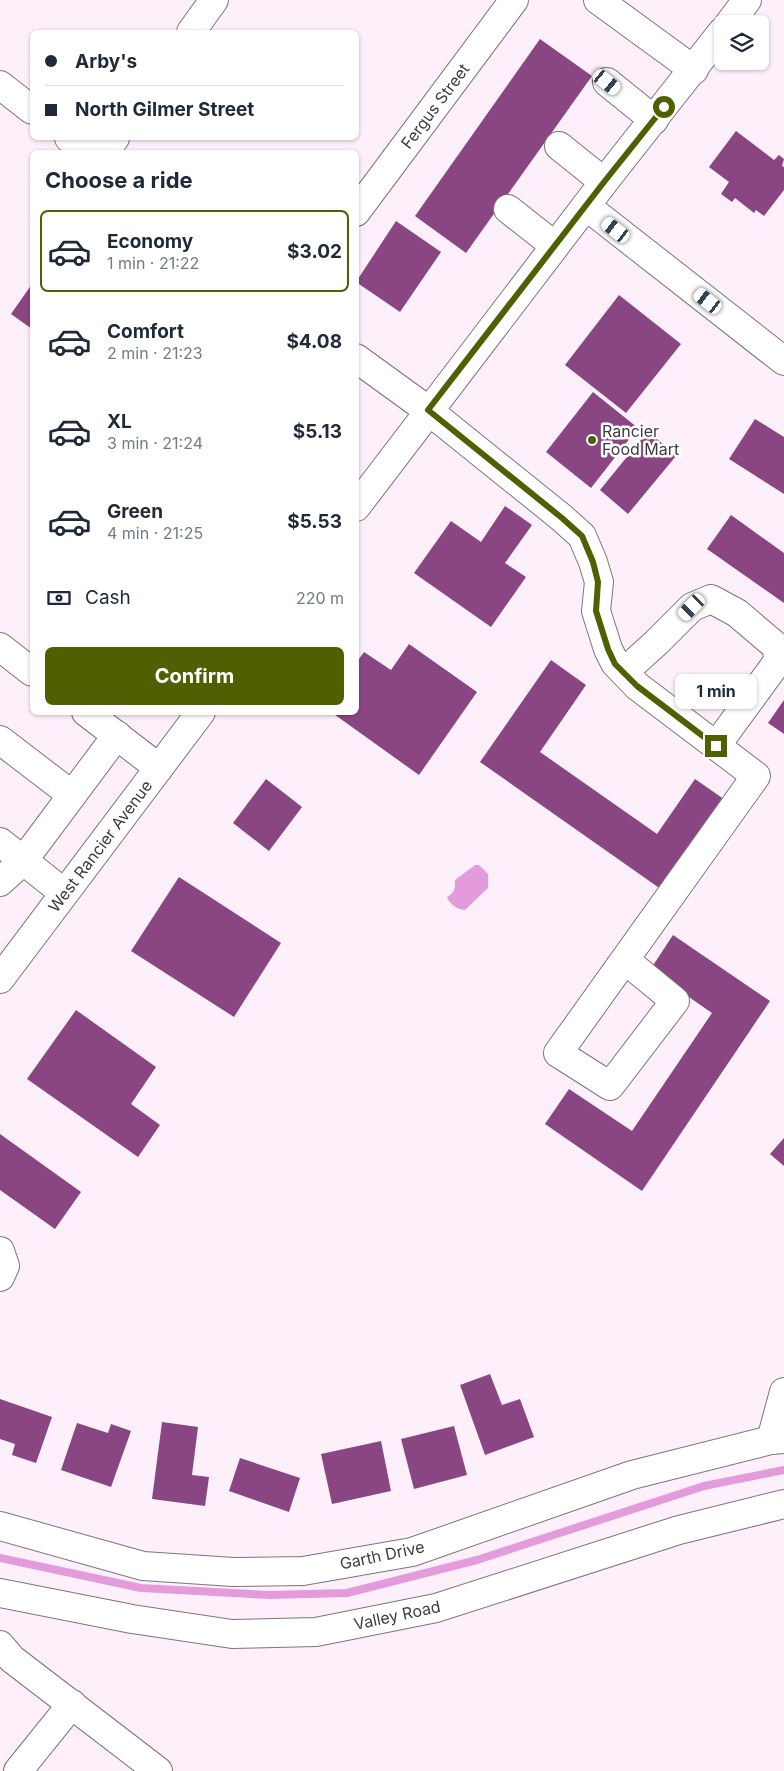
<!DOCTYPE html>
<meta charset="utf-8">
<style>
:root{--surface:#fff;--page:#f2f2f3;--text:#1f2937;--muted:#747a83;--line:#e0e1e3;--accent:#4f6003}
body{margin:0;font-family:Inter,sans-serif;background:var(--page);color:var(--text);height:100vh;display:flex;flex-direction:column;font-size:19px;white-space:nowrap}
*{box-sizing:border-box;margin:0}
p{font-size:16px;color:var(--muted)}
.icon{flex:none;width:28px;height:28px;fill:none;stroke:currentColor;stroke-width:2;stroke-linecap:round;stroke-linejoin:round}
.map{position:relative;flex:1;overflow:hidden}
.details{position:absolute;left:30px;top:150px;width:329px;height:565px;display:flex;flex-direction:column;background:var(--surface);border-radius:8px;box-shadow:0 1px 4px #0004}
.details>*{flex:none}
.hud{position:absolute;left:30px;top:30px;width:329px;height:110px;border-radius:8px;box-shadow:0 1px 4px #0004;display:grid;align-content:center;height:110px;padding:0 15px;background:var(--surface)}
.controls{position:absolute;left:714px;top:15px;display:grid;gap:10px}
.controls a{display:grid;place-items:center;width:55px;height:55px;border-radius:8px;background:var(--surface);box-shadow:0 1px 4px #0004;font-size:25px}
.end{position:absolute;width:22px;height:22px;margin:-11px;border:6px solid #4f6003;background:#fff;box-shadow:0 0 0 2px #fff}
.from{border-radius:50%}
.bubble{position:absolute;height:35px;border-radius:8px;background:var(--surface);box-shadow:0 1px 4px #0004;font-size:16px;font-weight:700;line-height:35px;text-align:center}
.car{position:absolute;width:15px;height:30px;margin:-15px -8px;border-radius:6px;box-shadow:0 0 4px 1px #0007;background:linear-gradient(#fff 24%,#345 0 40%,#fff 0 76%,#345 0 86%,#fff 0)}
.hud b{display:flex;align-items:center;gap:18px;height:48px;font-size:19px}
.hud b+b{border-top:1px solid var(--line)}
.hud i{width:12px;height:12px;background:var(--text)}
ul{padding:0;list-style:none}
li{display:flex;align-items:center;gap:15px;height:82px;margin:0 10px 8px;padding:0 5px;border:2px solid transparent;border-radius:8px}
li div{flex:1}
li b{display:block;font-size:19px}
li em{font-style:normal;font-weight:700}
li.selected{border-color:var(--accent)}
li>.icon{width:45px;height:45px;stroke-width:1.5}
h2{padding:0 15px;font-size:22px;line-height:60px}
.pay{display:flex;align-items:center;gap:12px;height:55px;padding:0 15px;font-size:19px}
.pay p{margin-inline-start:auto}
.action{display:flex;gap:10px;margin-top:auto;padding:10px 15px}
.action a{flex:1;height:58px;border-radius:8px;background:var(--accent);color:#fff;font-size:20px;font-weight:700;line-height:58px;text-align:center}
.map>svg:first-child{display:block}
</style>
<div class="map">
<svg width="784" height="1771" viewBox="0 0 784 1771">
<rect width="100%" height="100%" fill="#fdf0fb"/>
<path fill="#e49bdc" d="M 475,865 L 479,865 L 488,874 L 488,888 L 465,910 C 457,909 450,905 447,897 C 455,892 455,889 455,880 Z"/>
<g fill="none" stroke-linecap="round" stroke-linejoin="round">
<path stroke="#e49bdc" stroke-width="8" d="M 0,1558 L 141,1588 L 270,1595 L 347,1593 L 477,1560 L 704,1486 L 784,1470"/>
</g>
<g fill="#894683">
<path d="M 540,39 L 592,76 L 466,253 L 415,216 Z"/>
<path d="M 736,131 L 774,160 L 779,155 L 784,159 L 782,166 L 784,167 L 784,190 L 764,216 L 756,210 L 754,213 L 735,198 L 732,202 L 721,194 L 729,182 L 709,167 Z"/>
<path d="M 396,221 L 441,252 L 400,312 L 356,282 Z"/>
<path d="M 32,284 L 32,329 L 11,314 Z"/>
<path d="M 619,295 L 681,344 L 626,413 L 565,365 Z"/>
<path d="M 593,392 L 638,428 L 591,488 L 546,452 Z"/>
<path d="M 755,419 L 784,437 L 784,494 L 729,459 Z"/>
<path d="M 648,431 L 676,456 L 628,514 L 600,490 Z"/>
<path d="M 505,506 L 532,525 L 505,563 L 526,577 L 491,627 L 414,573 L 451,521 L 481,542 Z"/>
<path d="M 731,515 L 784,553 L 784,603 L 707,549 Z"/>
<path d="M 409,644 L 477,692 L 419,775 L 331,712 L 356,712 L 356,663 L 364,652 L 391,670 Z"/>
<path d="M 551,660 L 586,685 L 540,752 L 657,834 L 695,779 L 728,802 L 665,892 L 480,762 Z"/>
<path d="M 784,700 L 784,734 L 768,723 Z"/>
<path d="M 266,779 L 302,807 L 269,851 L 233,823 Z"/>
<path d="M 179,877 L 281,943 L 234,1017 L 131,951 Z"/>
<path d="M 673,935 L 770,1001 L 642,1191 L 545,1124 L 569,1089 L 632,1131 L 712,1013 L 650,970 Z"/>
<path d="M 76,1010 L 156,1067 L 131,1104 L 160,1125 L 138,1157 L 27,1079 Z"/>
<path d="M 0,1134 L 81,1192 L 55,1229 L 0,1190 Z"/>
<path d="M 784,1138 L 784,1166 L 770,1154 Z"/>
<path d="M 490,1374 L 502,1405 L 520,1399 L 534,1437 L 485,1455 L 460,1385 Z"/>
<path d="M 0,1399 L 52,1417 L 36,1463 L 12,1455 L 15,1444 L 0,1439 Z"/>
<path d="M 162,1422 L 198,1427 L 192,1475 L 209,1477 L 205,1506 L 152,1499 Z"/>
<path d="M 77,1423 L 108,1433 L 111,1424 L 131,1431 L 111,1487 L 61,1470 Z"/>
<path d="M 454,1426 L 467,1475 L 414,1489 L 401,1439 Z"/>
<path d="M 381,1441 L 391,1491 L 332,1504 L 321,1454 Z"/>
<path d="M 240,1458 L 300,1478 L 289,1512 L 229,1491 Z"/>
</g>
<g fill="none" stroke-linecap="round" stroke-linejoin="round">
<g stroke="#7f737d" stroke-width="30">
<g id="minor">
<path d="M 598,0 L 694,70"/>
<path d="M 191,32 L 214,0"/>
<path d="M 607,82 L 654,120"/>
<path d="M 0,85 L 32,110"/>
<path d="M 69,138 L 89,152"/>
<path d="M 559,146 L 604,182"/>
<path d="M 104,152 L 115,138"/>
<path d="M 586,206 L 784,361"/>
<path d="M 508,209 L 555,246"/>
<path d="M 356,212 L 514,0"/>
<path d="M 356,358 L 429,411 L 562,518 L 582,536 L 593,562 L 599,582 L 596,611 L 608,649 L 615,663 L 637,686 L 756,776 L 558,1053 L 610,1086 L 675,1001 L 625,960"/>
<path d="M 0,647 L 32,672"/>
<path d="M 624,672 L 657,642 L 692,607 L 711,599 L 737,613 L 777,647 L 778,661 L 716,746"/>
<path d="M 86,712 L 159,768"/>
<path d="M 0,740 L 72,795"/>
<path d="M 0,842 L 64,893"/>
<path d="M 0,882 L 23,861 L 117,735"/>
<path d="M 0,1251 L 5,1266 L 0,1277"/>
<path d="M 771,1440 L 784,1392"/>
<path d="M 0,1526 L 143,1566 L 233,1572 L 303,1571 L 412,1552 L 632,1475 L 771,1440 L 784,1439"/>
<path d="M 0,1593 L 132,1619 L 232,1634 L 316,1632 L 436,1608 L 679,1530 L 784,1504"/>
<path d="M 0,1645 L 12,1659 L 158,1771"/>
<path d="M 18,1771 L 72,1704"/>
</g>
</g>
<g stroke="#7f737d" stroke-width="30">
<g id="major">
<path d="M 729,24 L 747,0"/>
<path d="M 356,507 L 604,182 L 722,32"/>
<path d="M 0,979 L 201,712"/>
</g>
</g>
<use href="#minor" stroke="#fff" stroke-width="28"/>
<use href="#major" stroke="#fff" stroke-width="28"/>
</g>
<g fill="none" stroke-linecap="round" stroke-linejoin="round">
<path stroke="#4f6003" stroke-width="6" d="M 664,107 L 604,182 L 428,410 L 562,518 L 582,536 L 593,562 L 598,582 L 596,611 L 608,649 L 615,664 L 637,686 L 716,746"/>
</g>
<circle fill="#4f6003" stroke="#fff" stroke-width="2" cx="592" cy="440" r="5"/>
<g text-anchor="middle" stroke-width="5" stroke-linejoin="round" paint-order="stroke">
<g font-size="16" fill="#3f3a3e" stroke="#fff">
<text transform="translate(435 106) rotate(-53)" y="6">Fergus Street</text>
<text transform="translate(100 846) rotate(-53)" y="6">West Rancier Avenue</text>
<text transform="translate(382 1555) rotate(-12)" y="6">Garth Drive</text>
<text transform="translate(397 1615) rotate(-12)" y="6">Valley Road</text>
</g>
<g font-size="16" fill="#3f3a3e" stroke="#fff" text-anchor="start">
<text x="602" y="437">Rancier<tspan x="602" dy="18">Food Mart</tspan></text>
</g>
</g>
</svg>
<div class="controls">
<a><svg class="icon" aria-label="layers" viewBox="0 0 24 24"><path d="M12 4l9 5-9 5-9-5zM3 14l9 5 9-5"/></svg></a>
</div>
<i class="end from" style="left:664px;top:107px"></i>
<i class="end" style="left:716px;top:746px"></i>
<div class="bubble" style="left:675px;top:674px;width:82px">1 min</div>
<i class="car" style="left:607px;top:82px;rotate:129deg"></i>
<i class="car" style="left:616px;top:230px;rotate:308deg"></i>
<i class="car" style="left:708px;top:301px;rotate:308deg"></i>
<i class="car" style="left:692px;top:607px;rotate:224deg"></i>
<div class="hud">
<b><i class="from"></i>Arby's</b>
<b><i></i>North Gilmer Street</b>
</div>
<section class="details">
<h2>Choose a ride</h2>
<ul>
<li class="selected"><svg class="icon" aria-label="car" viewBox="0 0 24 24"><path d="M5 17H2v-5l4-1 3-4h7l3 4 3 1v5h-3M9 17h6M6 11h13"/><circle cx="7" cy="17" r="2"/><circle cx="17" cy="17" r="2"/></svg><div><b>Economy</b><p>1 min · 21:22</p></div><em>$3.02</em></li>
<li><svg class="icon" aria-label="car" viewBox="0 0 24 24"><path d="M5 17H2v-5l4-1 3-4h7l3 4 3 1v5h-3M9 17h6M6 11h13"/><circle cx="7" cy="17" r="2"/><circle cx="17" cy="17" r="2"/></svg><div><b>Comfort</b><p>2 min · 21:23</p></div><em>$4.08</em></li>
<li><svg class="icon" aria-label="car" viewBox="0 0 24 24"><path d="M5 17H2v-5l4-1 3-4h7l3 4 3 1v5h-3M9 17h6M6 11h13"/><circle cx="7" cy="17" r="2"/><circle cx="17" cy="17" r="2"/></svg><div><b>XL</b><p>3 min · 21:24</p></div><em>$5.13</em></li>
<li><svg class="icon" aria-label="car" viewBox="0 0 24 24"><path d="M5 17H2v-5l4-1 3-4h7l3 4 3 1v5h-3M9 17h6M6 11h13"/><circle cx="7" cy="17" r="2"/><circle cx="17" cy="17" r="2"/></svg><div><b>Green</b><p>4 min · 21:25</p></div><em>$5.53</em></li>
</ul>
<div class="pay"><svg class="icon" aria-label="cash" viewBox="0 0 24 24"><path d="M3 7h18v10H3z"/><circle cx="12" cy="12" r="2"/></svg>Cash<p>220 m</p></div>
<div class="action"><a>Confirm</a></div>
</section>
</div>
